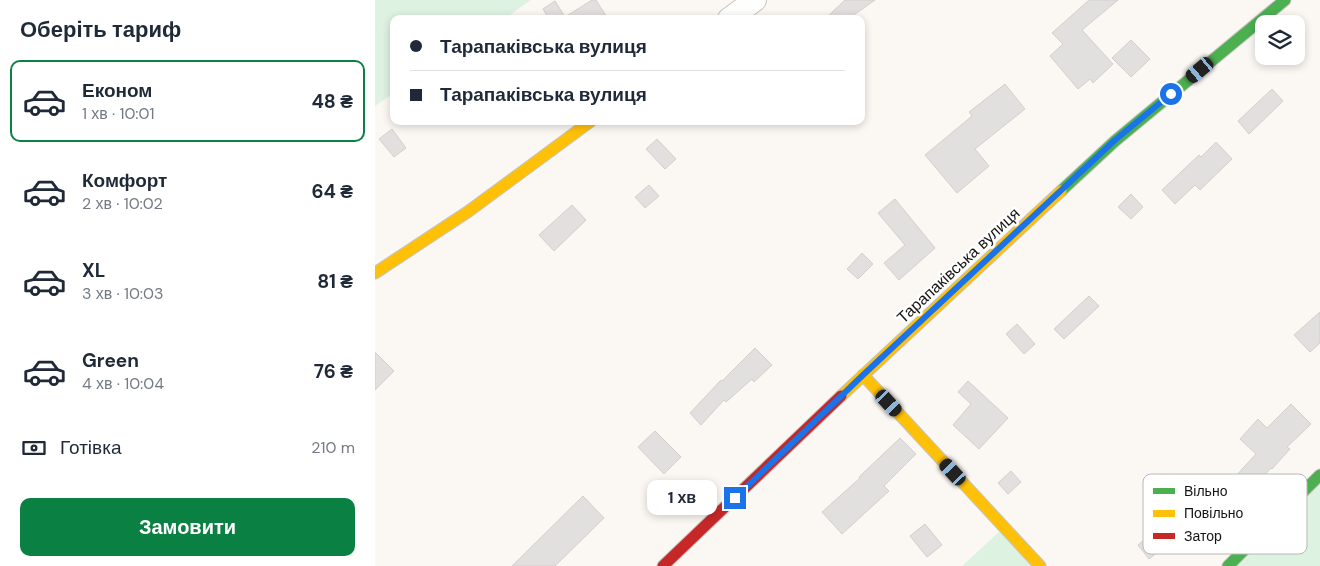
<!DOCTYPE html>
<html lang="uk">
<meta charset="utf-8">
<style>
:root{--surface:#fff;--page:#f2f2f3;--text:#1f2937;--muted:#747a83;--line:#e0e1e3;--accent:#0b8043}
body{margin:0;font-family:"DM Sans",sans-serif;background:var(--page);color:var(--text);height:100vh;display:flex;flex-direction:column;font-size:19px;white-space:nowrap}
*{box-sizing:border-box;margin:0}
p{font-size:16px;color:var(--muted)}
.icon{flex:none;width:28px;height:28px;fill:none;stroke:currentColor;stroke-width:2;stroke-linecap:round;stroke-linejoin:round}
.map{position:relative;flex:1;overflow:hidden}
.panel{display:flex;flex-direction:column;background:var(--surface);width:375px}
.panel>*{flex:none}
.hud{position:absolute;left:15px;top:15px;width:475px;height:110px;border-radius:10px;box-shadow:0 2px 8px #0003;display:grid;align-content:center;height:110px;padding:0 20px;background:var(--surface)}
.fabs{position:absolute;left:880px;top:15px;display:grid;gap:10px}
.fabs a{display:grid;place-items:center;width:50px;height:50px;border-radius:10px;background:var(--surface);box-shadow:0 2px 8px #0003;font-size:25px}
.end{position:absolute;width:22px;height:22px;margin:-11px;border:6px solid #1a73e8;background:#fff;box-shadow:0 0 0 2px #fff}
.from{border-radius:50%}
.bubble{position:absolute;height:35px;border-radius:10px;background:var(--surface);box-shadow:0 2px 8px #0003;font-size:16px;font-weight:700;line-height:35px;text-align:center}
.car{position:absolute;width:15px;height:30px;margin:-15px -8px;border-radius:6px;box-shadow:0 0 4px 1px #0007;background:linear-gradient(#222 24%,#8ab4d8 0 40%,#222 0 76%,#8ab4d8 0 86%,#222 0)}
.hud b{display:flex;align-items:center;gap:18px;height:48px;font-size:19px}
.hud b+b{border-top:1px solid var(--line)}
.hud i{width:12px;height:12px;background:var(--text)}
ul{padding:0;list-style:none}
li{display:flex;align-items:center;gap:15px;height:82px;margin:0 10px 8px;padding:0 10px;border:2px solid transparent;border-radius:10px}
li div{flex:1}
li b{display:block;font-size:19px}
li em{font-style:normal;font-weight:700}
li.on{border-color:var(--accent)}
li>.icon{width:45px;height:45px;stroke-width:1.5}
h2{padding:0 20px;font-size:22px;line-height:60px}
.pay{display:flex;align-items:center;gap:12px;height:55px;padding:0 20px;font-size:19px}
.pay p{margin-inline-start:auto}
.cta{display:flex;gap:10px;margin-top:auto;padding:10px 20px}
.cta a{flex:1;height:58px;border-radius:10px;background:var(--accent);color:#fff;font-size:20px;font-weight:700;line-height:58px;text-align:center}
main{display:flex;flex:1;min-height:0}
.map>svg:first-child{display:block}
</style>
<main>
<section class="panel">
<h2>Оберіть тариф</h2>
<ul>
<li class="on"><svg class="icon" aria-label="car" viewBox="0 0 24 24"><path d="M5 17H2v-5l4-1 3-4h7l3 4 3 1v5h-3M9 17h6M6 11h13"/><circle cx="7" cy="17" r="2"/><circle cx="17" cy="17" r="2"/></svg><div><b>Економ</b><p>1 хв · 10:01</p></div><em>48 ₴</em></li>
<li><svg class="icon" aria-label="car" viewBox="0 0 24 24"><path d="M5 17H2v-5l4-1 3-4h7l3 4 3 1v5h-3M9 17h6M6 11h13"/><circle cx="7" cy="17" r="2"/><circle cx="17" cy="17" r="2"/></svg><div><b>Комфорт</b><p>2 хв · 10:02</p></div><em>64 ₴</em></li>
<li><svg class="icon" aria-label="car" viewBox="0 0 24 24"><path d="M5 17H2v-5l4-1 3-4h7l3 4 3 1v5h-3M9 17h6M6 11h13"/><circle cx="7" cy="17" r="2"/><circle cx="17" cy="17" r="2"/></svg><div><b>XL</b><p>3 хв · 10:03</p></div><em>81 ₴</em></li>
<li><svg class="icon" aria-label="car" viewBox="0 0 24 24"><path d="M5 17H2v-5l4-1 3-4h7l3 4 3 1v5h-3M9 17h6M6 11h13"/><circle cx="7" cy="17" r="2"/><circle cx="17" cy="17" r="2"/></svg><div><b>Green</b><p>4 хв · 10:04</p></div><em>76 ₴</em></li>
</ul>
<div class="pay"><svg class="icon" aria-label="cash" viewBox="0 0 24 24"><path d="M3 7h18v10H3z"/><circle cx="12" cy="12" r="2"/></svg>Готівка<p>210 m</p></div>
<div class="cta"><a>Замовити</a></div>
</section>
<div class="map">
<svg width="945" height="566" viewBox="0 0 945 566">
<rect width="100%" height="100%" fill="#fbf8f4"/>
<g fill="#def2e2">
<path d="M 0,0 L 156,0 L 129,19 L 19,19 L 19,93 L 0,106 Z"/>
<path d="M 945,475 L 945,566 L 853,566 Z"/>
<path d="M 627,529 L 659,566 L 587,566 Z"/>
</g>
<g fill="#e2e0de" stroke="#d2cfcc">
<path d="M 217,0 L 221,0 L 233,19 L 174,19 L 168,9 L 180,1 L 190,17 Z"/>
<path d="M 470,0 L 500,0 L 473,19 L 450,19 Z"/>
<path d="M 714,0 L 743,0 L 707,30 L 738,64 L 718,83 L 715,79 L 703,89 L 675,56 L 688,44 L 677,33 Z"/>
<path d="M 756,40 L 775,59 L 756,77 L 737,58 Z"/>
<path d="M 630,84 L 650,109 L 600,149 L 614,166 L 582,193 L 550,155 L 597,116 L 594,112 Z"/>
<path d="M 897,89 L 908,101 L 874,134 L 863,121 Z"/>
<path d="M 17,129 L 31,148 L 19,157 L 4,139 Z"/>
<path d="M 282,139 L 301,159 L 290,169 L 271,149 Z"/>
<path d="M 841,142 L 857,159 L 825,190 L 820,185 L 800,204 L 787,190 L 824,155 L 826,157 Z"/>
<path d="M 274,185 L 284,196 L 270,208 L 260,197 Z"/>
<path d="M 756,194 L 768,207 L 756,219 L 743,207 Z"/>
<path d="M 520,199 L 560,248 L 524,280 L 509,263 L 530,245 L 503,213 Z"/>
<path d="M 197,205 L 211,220 L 179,251 L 164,235 Z"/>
<path d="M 487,253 L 498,264 L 483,279 L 472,269 Z"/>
<path d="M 714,296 L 724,306 L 689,339 L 679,329 Z"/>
<path d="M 945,312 L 945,343 L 935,352 L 919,335 Z"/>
<path d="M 642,324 L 660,344 L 649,354 L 631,334 Z"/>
<path d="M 380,348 L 397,365 L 379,382 L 377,379 L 351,402 L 349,400 L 326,425 L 315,413 L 346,380 L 347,381 Z"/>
<path d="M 0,352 L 19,371 L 0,390 Z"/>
<path d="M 593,381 L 633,418 L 604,449 L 578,425 L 596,404 L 583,392 Z"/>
<path d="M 916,404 L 936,424 L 912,447 L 915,449 L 897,469 L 896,468 L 879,487 L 877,485 L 837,524 L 843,530 L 820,551 L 802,533 L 847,491 L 881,454 L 865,439 L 883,419 L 892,428 Z"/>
<path d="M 280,431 L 306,457 L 289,474 L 263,447 Z"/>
<path d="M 525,438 L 541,454 L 509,486 L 514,491 L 467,534 L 447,512 L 485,478 L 484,477 Z"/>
<path d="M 636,471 L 646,482 L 633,494 L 623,483 Z"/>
<path d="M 208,496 L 229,518 L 180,566 L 137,566 Z"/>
<path d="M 550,524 L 567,545 L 552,557 L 535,536 Z"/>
<path d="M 782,529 L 794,543 L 774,559 L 763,545 Z"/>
</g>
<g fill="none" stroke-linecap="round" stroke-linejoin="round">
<g stroke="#c6c4c1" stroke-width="24">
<path id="street" d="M 354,19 L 380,0"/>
</g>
<g stroke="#c6c4c1" stroke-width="13">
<g id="fast">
<path d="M 686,191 L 740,141 L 910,0"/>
<path d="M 853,566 L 945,475"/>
</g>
</g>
<g stroke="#c6c4c1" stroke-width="13">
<g id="slow">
<path d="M 0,273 L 94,211 L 216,121"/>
<path d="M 488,375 L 665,566"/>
<path d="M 466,396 L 686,191"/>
</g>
</g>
<g stroke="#c6c4c1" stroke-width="13">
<path id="jam" d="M 288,566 L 466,396"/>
</g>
<use href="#street" stroke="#fefefd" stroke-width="22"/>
<use href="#fast" stroke="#4caf50" stroke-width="11"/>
<use href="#slow" stroke="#ffc107" stroke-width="11"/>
<use href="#jam" stroke="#c62828" stroke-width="11"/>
</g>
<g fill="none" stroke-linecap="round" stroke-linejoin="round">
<path stroke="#1a73e8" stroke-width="6" d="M 360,498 L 488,375 L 740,140 L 796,94"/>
</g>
<g text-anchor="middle" stroke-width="5" stroke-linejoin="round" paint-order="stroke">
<g font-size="16" fill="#161412" stroke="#fff">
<text transform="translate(583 265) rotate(-43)" y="6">Тарапаківська вулиця</text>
</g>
</g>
<rect x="768" y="474" width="164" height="80" rx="8" fill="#fff" stroke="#b9b8b8" stroke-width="1"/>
<rect x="778" y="488" width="22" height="6" fill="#4caf50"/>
<rect x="778" y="510" width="22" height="7" fill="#ffc107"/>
<rect x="778" y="533" width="22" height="6" fill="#c62828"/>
<g font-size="14" fill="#161412">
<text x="809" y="496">Вільно</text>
<text x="809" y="518">Повільно</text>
<text x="809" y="541">Затор</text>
</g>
</svg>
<div class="fabs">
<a><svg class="icon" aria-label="layers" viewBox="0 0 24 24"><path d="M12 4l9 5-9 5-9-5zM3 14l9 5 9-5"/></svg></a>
</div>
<i class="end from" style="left:796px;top:94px"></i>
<i class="end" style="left:360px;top:498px"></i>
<div class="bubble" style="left:272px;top:480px;width:70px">1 хв</div>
<i class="car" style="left:825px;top:70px;rotate:230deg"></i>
<i class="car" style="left:514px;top:403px;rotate:137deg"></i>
<i class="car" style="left:578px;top:472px;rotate:317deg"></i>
<div class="hud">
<b><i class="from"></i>Тарапаківська вулиця</b>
<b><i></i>Тарапаківська вулиця</b>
</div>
</div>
</main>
